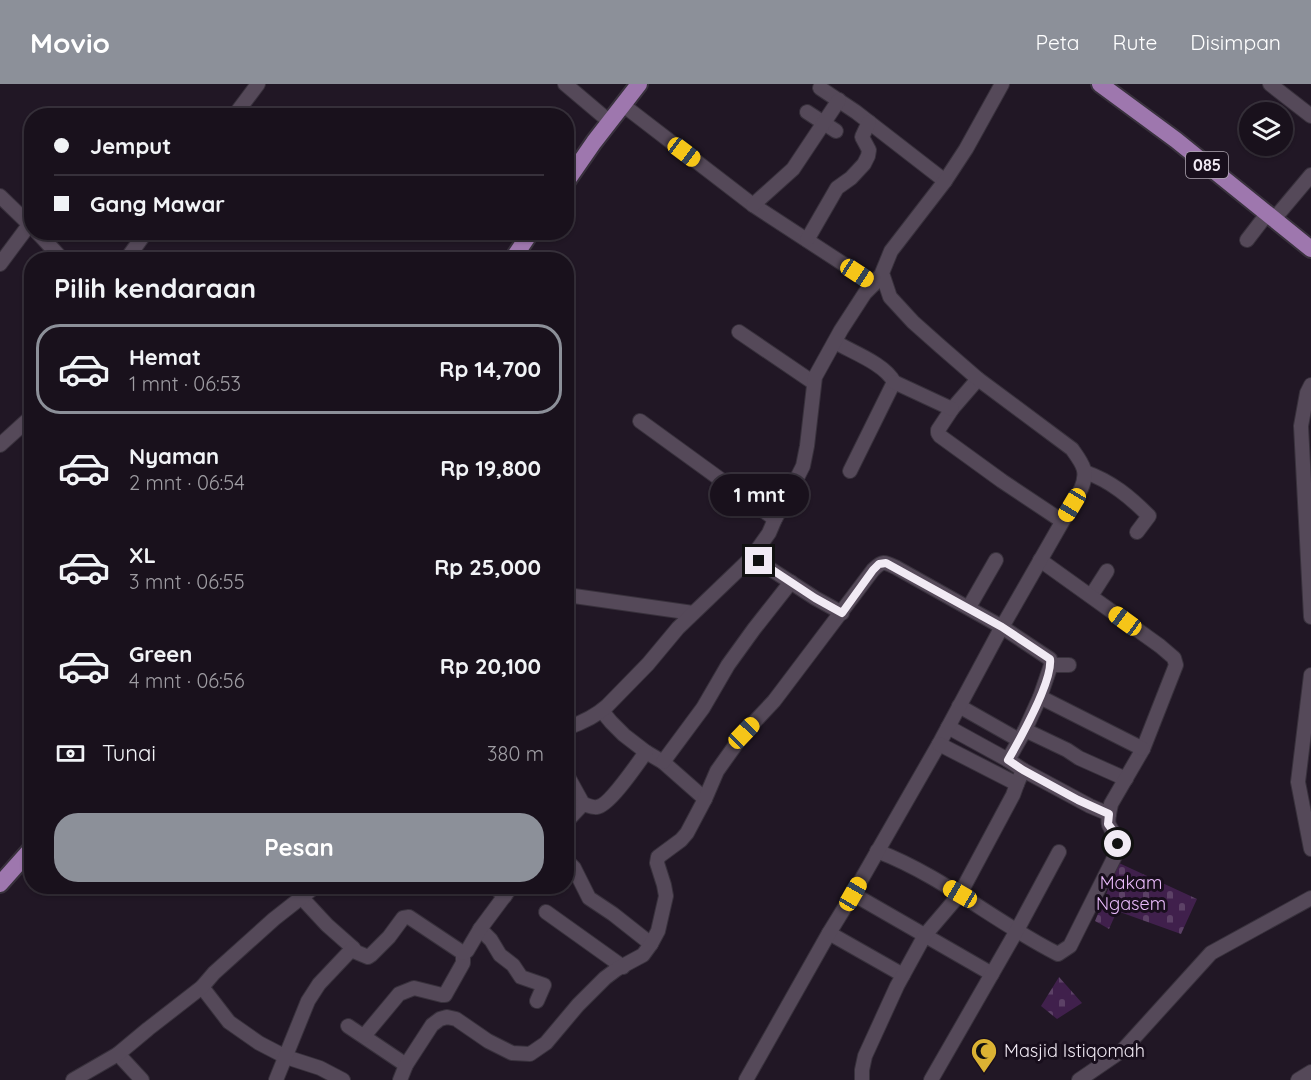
<!DOCTYPE html>
<html lang="id">
<meta charset="utf-8">
<style>
:root{--surface:#19111c;--page:#261f29;--text:#f1f3f6;--muted:#9f9da3;--line:#37313b;--accent:#8c9099}
body{margin:0;font-family:Quicksand,sans-serif;background:var(--page);color:var(--text);height:100vh;display:flex;flex-direction:column;font-size:22px;white-space:nowrap}
*{box-sizing:border-box;margin:0}
p{font-size:20px;color:var(--muted)}
.icon{flex:none;width:33px;height:33px;fill:none;stroke:currentColor;stroke-width:2;stroke-linecap:round;stroke-linejoin:round}
.map{position:relative;flex:1;overflow:hidden}
.details{position:absolute;left:24px;top:168px;width:550px;height:642px;display:flex;flex-direction:column;background:var(--surface);border-radius:24px;box-shadow:0 2px 4px #0004,0 0 0 2px var(--line)}
.details>*{flex:none}
.top-card{position:absolute;left:24px;top:24px;width:550px;height:132px;border-radius:24px;box-shadow:0 2px 4px #0004,0 0 0 2px var(--line);display:grid;align-content:center;height:132px;padding:0 30px;background:var(--surface)}
.controls{position:absolute;left:1239px;top:18px;display:grid;gap:12px}
.controls a{display:grid;place-items:center;width:54px;height:54px;border-radius:50%;background:var(--surface);box-shadow:0 2px 4px #0004,0 0 0 2px var(--line);font-size:30px}
.end{position:absolute;width:27px;height:27px;margin:-14px;border:8px solid #f1eaf4;background:#111;box-shadow:0 0 0 3px #111}
.from{border-radius:50%}
.bubble{position:absolute;height:42px;border-radius:21px;background:var(--surface);box-shadow:0 2px 4px #0004,0 0 0 2px var(--line);font-size:20px;font-weight:700;line-height:42px;text-align:center}
.car{position:absolute;width:18px;height:36px;margin:-18px -9px;border-radius:8px;box-shadow:0 0 4px 2px #0007;background:linear-gradient(#f5c518 24%,#345 0 40%,#f5c518 0 76%,#345 0 86%,#f5c518 0)}
.top-card b{display:flex;align-items:center;gap:21px;height:57px;font-size:22px}
.top-card b+b{border-top:2px solid var(--line)}
.top-card i{width:15px;height:15px;background:var(--text)}
ul{padding:0;list-style:none}
li{display:flex;align-items:center;gap:18px;height:90px;margin:0 12px 9px;padding:0 18px;border:3px solid transparent;border-radius:24px}
li div{flex:1}
li b{display:block;font-size:22px}
li em{font-style:normal;font-weight:700}
li.current{border-color:var(--accent)}
li>.icon{width:54px;height:54px;stroke-width:1.5}
h2{padding:0 30px;font-size:27px;line-height:72px}
.pay{display:flex;align-items:center;gap:15px;height:66px;padding:0 30px;font-size:22px}
.pay p{margin-inline-start:auto}
.button{display:flex;gap:12px;margin-top:auto;padding:12px 30px}
.button a{flex:1;height:69px;border-radius:24px;background:var(--accent);color:#fff;font-size:24px;font-weight:700;line-height:69px;text-align:center}
header{display:flex;align-items:center;gap:36px;box-sizing:border-box;height:84px;padding:0 30px;background:var(--accent);color:#fff}
header strong{font-size:28px}
nav{display:flex;gap:33px;margin-inline-start:auto;font-size:21px}
.map>svg:first-child{display:block}
</style>
<header>
<strong>Movio</strong>
<nav><a>Peta</a><a>Rute</a><a>Disimpan</a></nav>
</header>
<div class="map">
<svg width="1311" height="996" viewBox="0 0 1311 996">
<defs>
<pattern id="cemetery-stones" width="16" height="16" patternUnits="userSpaceOnUse" patternTransform="scale(1.5)"><rect width="16" height="16" fill="#40204c"/><path d="M2 7V4a2 2 0 0 1 4 0v3zM10 15v-3a2 2 0 0 1 4 0v3z" fill="#5c4166"/></pattern>
</defs>
<rect width="100%" height="100%" fill="#211725"/>
<g fill="url(#cemetery-stones)">
<path d="M 1119,779 L 1197,815 L 1181,850 L 1117,827 L 1109,845 L 1095,837 Z"/>
<path d="M 1059,893 L 1082,919 L 1057,935 L 1041,922 Z"/>
</g>
<g fill="none" stroke-linecap="round" stroke-linejoin="round">
<g stroke="#38313c" stroke-width="16">
<g id="minor">
<path d="M 565,0 L 610,38"/>
<path d="M 1270,0 L 1311,32"/>
<path d="M 820,4 L 856,28 L 945,97"/>
<path d="M 623,21 L 753,121 L 874,200 L 879,193"/>
<path d="M 807,28 L 836,47"/>
<path d="M 234,32 L 258,0"/>
<path d="M 0,112 L 32,143"/>
<path d="M 753,121 L 793,85 L 839,16"/>
<path d="M 1274,135 L 1311,91"/>
<path d="M 37,148 L 63,176"/>
<path d="M 807,156 L 837,104 L 851,94 L 864,80 L 868,72 L 869,66 L 862,53 L 869,38"/>
<path d="M 1247,156 L 1267,130"/>
<path d="M 126,176 L 146,148"/>
<path d="M 0,180 L 29,141"/>
<path d="M 739,248 L 814,299"/>
<path d="M 835,258 C 852,268 885,280 894,298 L 850,387"/>
<path d="M 978,295 L 952,325 L 938,346 L 938,349 L 940,352 L 1002,397 L 1062,437"/>
<path d="M 894,298 L 952,325"/>
<path d="M 1311,301 L 1307,309 L 1301,342 L 1311,533"/>
<path d="M 640,337 L 775,435"/>
<path d="M 0,361 L 32,332"/>
<path d="M 1085,388 C 1111,397 1130,413 1149,432 L 1137,448"/>
<path d="M 752,473 L 815,514 L 842,529"/>
<path d="M 567,511 L 693,529"/>
<path d="M 1091,512 L 1107,487"/>
<path d="M 969,523 L 996,476"/>
<path d="M 1051,581 L 1069,581"/>
<path d="M 1311,591 L 1298,698 L 1311,765"/>
<path d="M 959,622 L 1019,656"/>
<path d="M 602,627 L 611,638 L 624,651 L 646,668 L 663,678 L 705,715"/>
<path d="M 948,643 L 1008,676"/>
<path d="M 567,644 C 581,639 596,632 607,622 L 648,580 L 678,544 L 752,473 L 769,449 L 775,435 L 789,410 L 803,382 L 807,362 L 815,293 L 841,246 L 865,209 L 874,200"/>
<path d="M 1025,646 L 1067,666 L 1079,674 L 1126,695"/>
<path d="M 663,678 L 703,624 L 728,581 L 754,545 L 791,498"/>
<path d="M 1023,686 L 1090,722 L 1109,730"/>
<path d="M 567,691 L 583,720 L 567,737"/>
<path d="M 1017,700 L 1023,686 L 1008,676 L 1025,646 L 1040,613"/>
<path d="M 583,720 C 587,721 593,724 597,723 C 609,722 638,679 646,668"/>
<path d="M 877,767 C 943,792 996,839 1058,870 L 1070,862 L 1118,766 C 1119,751 1114,752 1109,741 C 1107,735 1110,726 1111,720 L 1143,665 L 1176,581 L 1174,574 L 1160,562 L 1040,476"/>
<path d="M 567,777 L 574,784 L 589,814 L 613,830 L 651,860"/>
<path d="M 493,802 L 505,812"/>
<path d="M 853,810 L 992,890"/>
<path d="M 301,813 L 327,841 L 353,864"/>
<path d="M 546,828 L 623,883"/>
<path d="M 480,845 L 491,856 L 500,871 L 513,881 L 521,893 L 544,901 L 537,917"/>
<path d="M 829,849 L 903,891"/>
<path d="M 202,903 L 229,938 L 259,959 L 286,973 L 320,984 L 343,996"/>
<path d="M 348,942 L 406,981"/>
<path d="M 364,952 L 399,910 L 414,904 L 442,911 L 445,911 L 463,879 L 463,869"/>
<path d="M 118,970 L 142,996"/>
<path d="M 73,996 L 118,970 L 148,945 L 202,903 L 214,889 L 274,835 L 316,802"/>
<path d="M 276,996 L 308,917 L 319,900 L 353,864 L 356,868 L 368,873 L 371,871 L 389,853 L 403,834 L 409,833 L 463,869 L 467,867 L 480,845 L 512,802"/>
<path d="M 400,996 L 406,981 L 432,941 L 440,935 L 447,933 L 456,935 L 488,957 L 512,969 L 530,970 L 546,959 L 578,921 L 605,894 L 617,885 L 643,871 L 651,860 L 658,847 L 666,812 L 664,801 L 657,779 L 658,773 L 681,756 L 687,749 L 705,715 L 717,687 L 744,649 L 774,617 L 873,486 C 883,476 885,478 897,484 L 1002,543 L 1050,575 L 1051,581 L 1040,613 L 1143,665"/>
<path d="M 746,996 L 829,849 L 853,810 L 939,660 L 998,550 L 1081,405 C 1089,387 1082,379 1072,365 L 978,295 L 940,262 L 913,238 L 890,213 L 882,189 L 891,167 L 945,97 L 966,65 L 1002,0"/>
<path d="M 862,996 L 862,986 L 865,972 L 897,902 L 925,851 L 960,810 L 1013,711 L 1017,700 L 939,660"/>
<path d="M 931,996 L 1016,848 L 1059,768"/>
<path d="M 1079,996 L 1123,966 L 1211,869 L 1311,814"/>
<path d="M 1298,996 L 1311,988"/>
</g>
</g>
<g stroke="#38313c" stroke-width="20">
<g id="major">
<path d="M 1100,0 L 1176,56 L 1311,165"/>
<path d="M 567,97 L 594,58 L 639,0"/>
<path d="M 512,176 L 531,148"/>
<path d="M 0,800 L 32,764"/>
</g>
</g>
<use href="#minor" stroke="#554959" stroke-width="14"/>
<use href="#major" stroke="#9e77ae" stroke-width="16"/>
</g>
<g fill="none" stroke-linecap="round" stroke-linejoin="round">
<path stroke="#f1eaf4" stroke-width="8" d="M 759,477 L 815,514 L 842,529 L 873,486 L 879,480 L 886,479 L 1002,543 L 1050,575 C 1053,597 1020,655 1008,676 L 1023,686 L 1078,716 L 1109,730 L 1108,740 L 1117,752 L 1118,760"/>
</g>
<defs>
<g id="mosque-pin" transform="scale(1.35)"><path d="M0 17L-7.5 6A9.5 9.5 0 1 1 7.5 6Z" fill="#dbb233" stroke="#180e1c"/><path d="M3.5-4.9A6 6 0 1 0 3.5 4.9A5 5 0 1 1 3.5-4.9Z" fill="#111"/></g>
</defs>
<g fill-rule="evenodd">
<use href="#mosque-pin" x="984" y="967"/>
</g>
<g text-anchor="middle" stroke-width="6" stroke-linejoin="round" paint-order="stroke">
<rect fill="#180e1c" stroke="#b0a8b3" stroke-width="1.5" x="1186" y="68" width="42" height="26" rx="4.5"/>
<g font-size="16" font-weight="bold" fill="#f1eaf4">
<text x="1207" y="87">085</text>
</g>
<g font-size="18" fill="#e8bafa" stroke="#180e1c">
<text x="1131" y="805">Makam<tspan x="1131" dy="21">Ngasem</tspan></text>
</g>
<g font-size="18" fill="#f1eaf4" stroke="#180e1c" text-anchor="start">
<text x="1004" y="973">Masjid Istiqomah</text>
</g>
</g>
</svg>
<div class="controls">
<a><svg class="icon" aria-label="layers" viewBox="0 0 24 24"><path d="M12 4l9 5-9 5-9-5zM3 14l9 5 9-5"/></svg></a>
</div>
<i class="end from" style="left:1118px;top:760px"></i>
<i class="end" style="left:759px;top:477px"></i>
<div class="bubble" style="left:710px;top:390px;width:99px">1 mnt</div>
<i class="car" style="left:684px;top:68px;rotate:127deg"></i>
<i class="car" style="left:857px;top:189px;rotate:123deg"></i>
<i class="car" style="left:1072px;top:421px;rotate:211deg"></i>
<i class="car" style="left:1125px;top:537px;rotate:306deg"></i>
<i class="car" style="left:744px;top:649px;rotate:44deg"></i>
<i class="car" style="left:853px;top:810px;rotate:30deg"></i>
<i class="car" style="left:960px;top:810px;rotate:300deg"></i>
<div class="top-card">
<b><i class="from"></i>Jemput</b>
<b><i></i>Gang Mawar</b>
</div>
<section class="details">
<h2>Pilih kendaraan</h2>
<ul>
<li class="current"><svg class="icon" aria-label="car" viewBox="0 0 24 24"><path d="M5 17H2v-5l4-1 3-4h7l3 4 3 1v5h-3M9 17h6M6 11h13"/><circle cx="7" cy="17" r="2"/><circle cx="17" cy="17" r="2"/></svg><div><b>Hemat</b><p>1 mnt · 06:53</p></div><em>Rp 14,700</em></li>
<li><svg class="icon" aria-label="car" viewBox="0 0 24 24"><path d="M5 17H2v-5l4-1 3-4h7l3 4 3 1v5h-3M9 17h6M6 11h13"/><circle cx="7" cy="17" r="2"/><circle cx="17" cy="17" r="2"/></svg><div><b>Nyaman</b><p>2 mnt · 06:54</p></div><em>Rp 19,800</em></li>
<li><svg class="icon" aria-label="car" viewBox="0 0 24 24"><path d="M5 17H2v-5l4-1 3-4h7l3 4 3 1v5h-3M9 17h6M6 11h13"/><circle cx="7" cy="17" r="2"/><circle cx="17" cy="17" r="2"/></svg><div><b>XL</b><p>3 mnt · 06:55</p></div><em>Rp 25,000</em></li>
<li><svg class="icon" aria-label="car" viewBox="0 0 24 24"><path d="M5 17H2v-5l4-1 3-4h7l3 4 3 1v5h-3M9 17h6M6 11h13"/><circle cx="7" cy="17" r="2"/><circle cx="17" cy="17" r="2"/></svg><div><b>Green</b><p>4 mnt · 06:56</p></div><em>Rp 20,100</em></li>
</ul>
<div class="pay"><svg class="icon" aria-label="cash" viewBox="0 0 24 24"><path d="M3 7h18v10H3z"/><circle cx="12" cy="12" r="2"/></svg>Tunai<p>380 m</p></div>
<div class="button"><a>Pesan</a></div>
</section>
</div>
